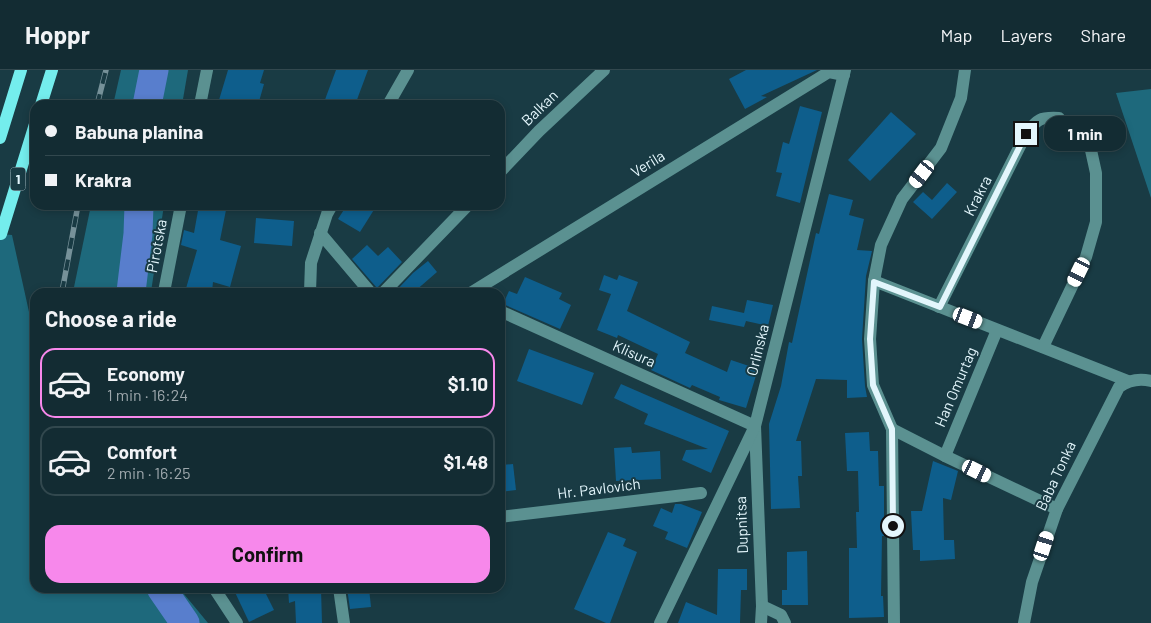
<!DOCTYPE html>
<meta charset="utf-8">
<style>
:root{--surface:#132c33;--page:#1c343b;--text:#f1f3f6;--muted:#9da7ac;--line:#32484e;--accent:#f788eb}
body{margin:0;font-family:Barlow,sans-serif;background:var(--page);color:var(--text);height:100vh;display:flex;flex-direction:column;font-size:19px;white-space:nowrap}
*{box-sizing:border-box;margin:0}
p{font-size:16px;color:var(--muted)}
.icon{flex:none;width:28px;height:28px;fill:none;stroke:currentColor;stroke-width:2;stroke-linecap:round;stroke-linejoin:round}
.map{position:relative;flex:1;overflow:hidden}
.panel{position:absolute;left:30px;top:218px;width:475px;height:305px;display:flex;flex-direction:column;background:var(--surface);border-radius:15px;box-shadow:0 2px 8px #0003,0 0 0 1px var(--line)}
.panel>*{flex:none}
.guide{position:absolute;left:30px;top:30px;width:475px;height:110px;border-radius:15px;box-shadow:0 2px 8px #0003,0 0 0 1px var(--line);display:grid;align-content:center;height:110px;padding:0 15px;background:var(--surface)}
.end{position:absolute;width:22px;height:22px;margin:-11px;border:6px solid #e3f6fc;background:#111;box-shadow:0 0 0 2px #111}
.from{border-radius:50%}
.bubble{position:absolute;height:35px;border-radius:15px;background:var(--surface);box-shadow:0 2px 8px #0003,0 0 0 1px var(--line);font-size:16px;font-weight:700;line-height:35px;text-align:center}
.car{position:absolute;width:15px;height:30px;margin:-15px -8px;border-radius:6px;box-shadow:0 0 4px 1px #0007;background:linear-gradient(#fff 24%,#345 0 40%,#fff 0 76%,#345 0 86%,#fff 0)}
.guide b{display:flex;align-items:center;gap:18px;height:48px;font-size:19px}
.guide b+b{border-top:1px solid var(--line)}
.guide i{width:12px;height:12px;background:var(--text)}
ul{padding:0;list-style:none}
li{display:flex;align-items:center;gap:15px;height:70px;margin:0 10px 8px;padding:0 5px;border:2px solid var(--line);border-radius:15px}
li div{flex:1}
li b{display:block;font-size:19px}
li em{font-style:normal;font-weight:700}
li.selected{border-color:var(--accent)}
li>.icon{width:45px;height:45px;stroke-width:1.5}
h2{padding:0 15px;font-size:22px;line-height:60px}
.primary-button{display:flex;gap:10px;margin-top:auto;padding:10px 15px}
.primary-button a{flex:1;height:58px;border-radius:15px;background:var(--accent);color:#111;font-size:20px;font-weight:700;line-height:58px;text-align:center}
header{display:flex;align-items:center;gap:30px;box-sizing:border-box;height:70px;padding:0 25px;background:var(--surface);border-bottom:1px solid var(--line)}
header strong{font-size:24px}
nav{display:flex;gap:28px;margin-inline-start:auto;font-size:18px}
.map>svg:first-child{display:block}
</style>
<header>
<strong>Hoppr</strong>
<nav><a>Map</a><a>Layers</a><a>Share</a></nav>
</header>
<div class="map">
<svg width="1151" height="553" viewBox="0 0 1151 553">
<rect width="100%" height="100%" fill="#193b44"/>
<g fill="#1e697c">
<path d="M 121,0 L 188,0 L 182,35 L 113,35 Z"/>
<path d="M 1151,19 L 1151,128 L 1116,23 Z"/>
<path d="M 91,135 L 164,135 L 151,222 L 73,222 Z"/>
<path d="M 0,162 L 1,164 L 12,165 L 33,260 L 35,261 L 35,518 L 179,518 L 208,553 L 0,553 Z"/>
</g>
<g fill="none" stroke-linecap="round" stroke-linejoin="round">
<g stroke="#587ecd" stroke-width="29">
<path d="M 147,35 L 154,0"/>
<path d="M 131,222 L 138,164 L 139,135"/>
<path d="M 161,518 L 185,553"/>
</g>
</g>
<g fill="#0e5e8c">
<path d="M 228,0 L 264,0 L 260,13 L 264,14 L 258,35 L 236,35 L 219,30 Z"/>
<path d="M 336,0 L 368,0 L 355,35 L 323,35 Z"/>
<path d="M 746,0 L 817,0 L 761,26 L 767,27 L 745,39 L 729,9 Z"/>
<path d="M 800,36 L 822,42 L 800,133 L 776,126 L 782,103 L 776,102 L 783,72 L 789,74 Z"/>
<path d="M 891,42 L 916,64 L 870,111 L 848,90 Z"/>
<path d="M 947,113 L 957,122 L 932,149 L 913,132 L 923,122 L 932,130 Z"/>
<path d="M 829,124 L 853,130 L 849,145 L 864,149 L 857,180 L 872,181 L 866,206 L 862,269 L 865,316 L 867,327 L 847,328 L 847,310 L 816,309 L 796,371 L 801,371 L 802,406 L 798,406 L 800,438 L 771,439 L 769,354 L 781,316 L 789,272 L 792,273 L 816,163 L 819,164 Z"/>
<path d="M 199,135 L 227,135 L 220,170 L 241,176 L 230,217 L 213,212 L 212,222 L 185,222 L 197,180 L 181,175 L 184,160 L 194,163 Z"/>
<path d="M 347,135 L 377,135 L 360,162 L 338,149 Z"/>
<path d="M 256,148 L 294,151 L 292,176 L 254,173 Z"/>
<path d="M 367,175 L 378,186 L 388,177 L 402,192 L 377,218 L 352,189 Z"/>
<path d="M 428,191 L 437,202 L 414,222 L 395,222 L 413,203 Z"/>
<path d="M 604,205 L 617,210 L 619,205 L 638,212 L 627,241 L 690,272 L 685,283 L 727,302 L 731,290 L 758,299 L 746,338 L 719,330 L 720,327 L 692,315 L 690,318 L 651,300 L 658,284 L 618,265 L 617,268 L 597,260 L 611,224 L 599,220 Z"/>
<path d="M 525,207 L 562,223 L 559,229 L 571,235 L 560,259 L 503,234 L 509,221 L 517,224 Z"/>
<path d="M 747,230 L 773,235 L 768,256 L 746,251 L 744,257 L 709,250 L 712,236 L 744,243 Z"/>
<path d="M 529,279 L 594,303 L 582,335 L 517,311 Z"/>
<path d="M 621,314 L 729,361 L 711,403 L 682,390 L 686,380 L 708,379 L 644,354 L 648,344 L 614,328 Z"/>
<path d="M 869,362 L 870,381 L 878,381 L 879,416 L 884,416 L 884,466 L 882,466 L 881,526 L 883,526 L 884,547 L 849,548 L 849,478 L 857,478 L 856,442 L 859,442 L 858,401 L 847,401 L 845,363 Z"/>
<path d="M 631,377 L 632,383 L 660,381 L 661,409 L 616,411 L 614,378 Z"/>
<path d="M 933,391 L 958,401 L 951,430 L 943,428 L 944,470 L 954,470 L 955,489 L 920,491 L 920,480 L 913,480 L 911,441 L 922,441 Z"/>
<path d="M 513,394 L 516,420 L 500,422 L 500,395 Z"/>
<path d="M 675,434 L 681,434 L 702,442 L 687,478 L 665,469 L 668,462 L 653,456 L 661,438 L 672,443 Z"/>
<path d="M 608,462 L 626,469 L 623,476 L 637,482 L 610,553 L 606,553 L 574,539 Z"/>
<path d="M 807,481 L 808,535 L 782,535 L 782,520 L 787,520 L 787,482 Z"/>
<path d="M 718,499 L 747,499 L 747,520 L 741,520 L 740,553 L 678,553 L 686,532 L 717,545 Z"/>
<path d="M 233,518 L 263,518 L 274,540 L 249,552 Z"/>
<path d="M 288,518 L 324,518 L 321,519 L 322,553 L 296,553 L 295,531 L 289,533 Z"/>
<path d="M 347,518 L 369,518 L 371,537 L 350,539 Z"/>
</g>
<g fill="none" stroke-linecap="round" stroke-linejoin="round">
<g stroke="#5b9191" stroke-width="12">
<path d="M 200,35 L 207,0"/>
<path d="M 388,35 L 408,0"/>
<path d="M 500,102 L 539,61 L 604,0"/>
<path d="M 320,163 L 370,222"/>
<path d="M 874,211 L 1128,311"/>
<path d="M 164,222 L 181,135"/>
<path d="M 310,222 L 311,193 L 327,144 L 332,135"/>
<path d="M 384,222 L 468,135"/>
<path d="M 472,222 L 829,2 L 844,5"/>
<path d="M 939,237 L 1026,64 C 1037,49 1040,47 1059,48"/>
<path d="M 500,241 L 755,356 L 762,536 L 761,553"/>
<path d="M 1043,277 L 1086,187 L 1096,152 L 1096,103 L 1087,62 L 1078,54"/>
<path d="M 892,359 L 945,386 L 1057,439"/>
<path d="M 945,386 L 997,260"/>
<path d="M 500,447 L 701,423"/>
<path d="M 214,518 L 237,553"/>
<path d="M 339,518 L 344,553"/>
<path d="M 762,536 L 781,545 L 785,553"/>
<path d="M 660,553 L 755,356 L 845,0"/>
<path d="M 894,553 L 892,359 L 873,315 L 870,269 L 874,211 L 881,175 L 902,129 L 941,78 L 961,28 L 965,0"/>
<path d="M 1024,553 L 1032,512 L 1057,439 L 1119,317 C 1129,310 1139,308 1151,311"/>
</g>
<g stroke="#74eded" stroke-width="12">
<path d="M 41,35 L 52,0"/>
<path d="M 0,68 L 21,0"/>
<path d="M 1,164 L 35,54"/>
</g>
<g stroke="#769199" stroke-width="5.5">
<g id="rail">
<path d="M 97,35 L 106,0"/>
<path d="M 62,222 L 78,135"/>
</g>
</g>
<use href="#rail" stroke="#193b44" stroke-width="4" stroke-dasharray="11" stroke-linecap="butt"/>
</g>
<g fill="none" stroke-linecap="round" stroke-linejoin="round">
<path stroke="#e3f6fc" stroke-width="6" d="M 893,456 L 892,359 L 873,315 L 871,284 L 870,269 L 874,212 L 940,237 L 1026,64"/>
</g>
<g text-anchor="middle" stroke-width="4" stroke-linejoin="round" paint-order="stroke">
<rect fill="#193b44" stroke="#a6bec5" stroke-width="1" x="10.5" y="97.5" width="15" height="23" rx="4"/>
<g font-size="14" font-weight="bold" fill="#e3f6fc">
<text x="18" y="114">1</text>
</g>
<g font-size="15" fill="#e3f6fc" stroke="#193b44">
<text transform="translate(540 38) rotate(-44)" y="5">Balkan</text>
<text transform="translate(648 94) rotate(-32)" y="5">Verila</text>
<text transform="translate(978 126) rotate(-63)" y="5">Krakra</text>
<text transform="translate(157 176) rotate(-79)" y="5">Pirotska</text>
<text transform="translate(758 280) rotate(-76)" y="5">Orlinska</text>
<text transform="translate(634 284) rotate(24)" y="5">Klisura</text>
<text transform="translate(956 317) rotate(-67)" y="5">Han Omurtag</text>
<text transform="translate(1056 406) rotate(-65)" y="5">Baba Tonka</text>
<text transform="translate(599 419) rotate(-7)" y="5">Hr. Pavlovich</text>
<text transform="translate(742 455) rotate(-92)" y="5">Dupnitsa</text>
</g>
</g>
</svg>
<i class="end from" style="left:893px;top:456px"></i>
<i class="end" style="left:1026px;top:64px"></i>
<div class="bubble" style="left:1044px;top:46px;width:82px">1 min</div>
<i class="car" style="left:922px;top:104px;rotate:217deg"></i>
<i class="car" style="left:1079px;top:202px;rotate:206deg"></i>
<i class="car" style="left:968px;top:248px;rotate:111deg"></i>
<i class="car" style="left:977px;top:401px;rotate:116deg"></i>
<i class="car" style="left:1044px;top:476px;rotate:18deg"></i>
<div class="guide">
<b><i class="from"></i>Babuna planina</b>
<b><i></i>Krakra</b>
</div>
<section class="panel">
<h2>Choose a ride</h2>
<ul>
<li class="selected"><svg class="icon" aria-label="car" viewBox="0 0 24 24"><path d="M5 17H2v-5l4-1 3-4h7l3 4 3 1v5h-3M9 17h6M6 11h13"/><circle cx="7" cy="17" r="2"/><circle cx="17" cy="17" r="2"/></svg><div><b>Economy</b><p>1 min · 16:24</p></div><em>$1.10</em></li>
<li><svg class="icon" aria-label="car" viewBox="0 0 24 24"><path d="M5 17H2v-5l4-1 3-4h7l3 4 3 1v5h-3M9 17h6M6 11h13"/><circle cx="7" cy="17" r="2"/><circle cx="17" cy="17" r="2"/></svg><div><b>Comfort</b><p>2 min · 16:25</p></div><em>$1.48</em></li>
</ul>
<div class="primary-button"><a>Confirm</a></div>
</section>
</div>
